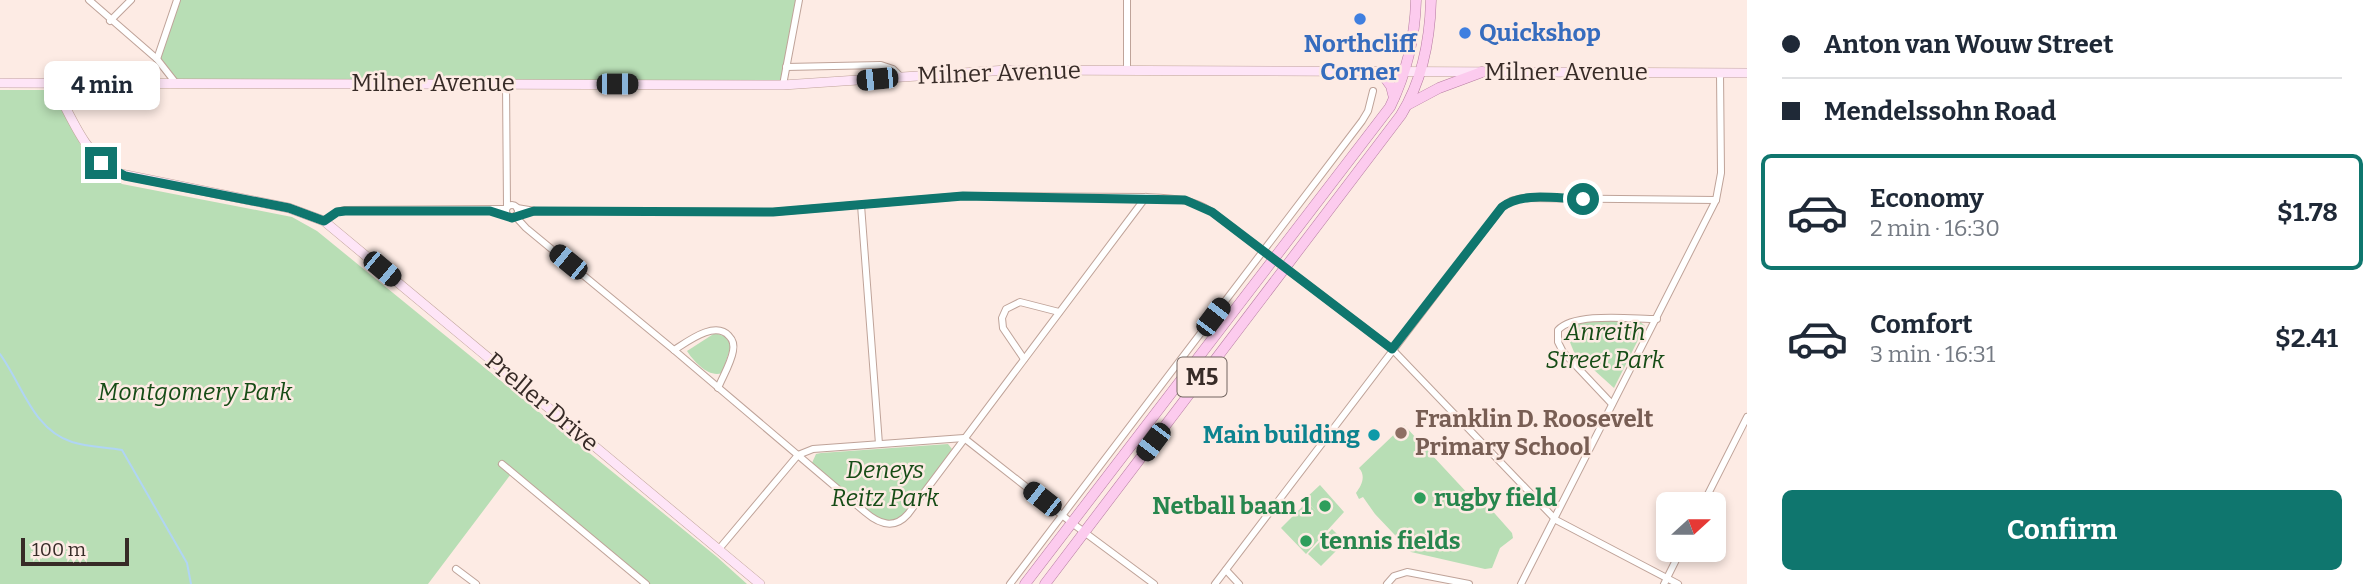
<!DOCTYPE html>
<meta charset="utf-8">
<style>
:root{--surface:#fff;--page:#f6f6f7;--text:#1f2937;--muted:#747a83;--line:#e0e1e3;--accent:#0f766e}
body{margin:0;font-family:Bitter,serif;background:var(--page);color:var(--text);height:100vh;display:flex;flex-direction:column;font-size:26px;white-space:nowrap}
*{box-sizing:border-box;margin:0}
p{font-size:23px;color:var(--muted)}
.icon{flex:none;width:38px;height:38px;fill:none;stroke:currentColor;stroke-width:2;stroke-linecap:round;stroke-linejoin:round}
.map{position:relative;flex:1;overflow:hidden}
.sheet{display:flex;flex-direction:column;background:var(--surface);width:630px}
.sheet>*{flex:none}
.hud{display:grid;align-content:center;height:154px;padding:0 35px;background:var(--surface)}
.needle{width:46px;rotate:69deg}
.buttons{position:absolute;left:1656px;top:492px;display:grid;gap:14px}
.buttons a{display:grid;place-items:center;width:70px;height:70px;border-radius:10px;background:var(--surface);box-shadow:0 4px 10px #0003;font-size:35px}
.scale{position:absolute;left:21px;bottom:18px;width:108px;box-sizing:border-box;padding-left:7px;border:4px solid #372b27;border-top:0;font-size:19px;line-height:24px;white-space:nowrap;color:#372b27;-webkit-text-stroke:5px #fdebe4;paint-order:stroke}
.end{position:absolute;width:32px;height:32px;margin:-16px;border:9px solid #0f766e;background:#fff;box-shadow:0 0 0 4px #fff}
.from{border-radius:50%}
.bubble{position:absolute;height:49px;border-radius:10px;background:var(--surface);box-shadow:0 4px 10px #0003;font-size:23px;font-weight:700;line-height:49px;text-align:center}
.car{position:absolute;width:21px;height:42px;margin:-21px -10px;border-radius:9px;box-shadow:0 0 5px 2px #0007;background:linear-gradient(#222 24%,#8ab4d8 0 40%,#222 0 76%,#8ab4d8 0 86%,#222 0)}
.hud b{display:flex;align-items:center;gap:24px;height:66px;font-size:26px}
.hud b+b{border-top:2px solid var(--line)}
.hud i{width:18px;height:18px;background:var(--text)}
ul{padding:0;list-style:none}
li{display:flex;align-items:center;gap:21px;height:116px;margin:0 14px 10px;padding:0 21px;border:4px solid transparent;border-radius:10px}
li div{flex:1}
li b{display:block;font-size:26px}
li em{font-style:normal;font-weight:700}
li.on{border-color:var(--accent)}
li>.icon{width:63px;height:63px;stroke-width:1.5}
.cta{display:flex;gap:14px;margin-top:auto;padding:14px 35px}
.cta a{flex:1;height:80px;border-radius:10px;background:var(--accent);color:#fff;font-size:28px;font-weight:700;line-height:80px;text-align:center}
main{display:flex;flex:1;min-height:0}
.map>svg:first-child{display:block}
</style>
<main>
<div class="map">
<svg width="1747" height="584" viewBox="0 0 1747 584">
<rect width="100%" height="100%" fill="#fdebe4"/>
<g fill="#b8deb5">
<path d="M 177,0 L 800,0 L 783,85 L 175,82 L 157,59 Z"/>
<path d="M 0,90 L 56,90 L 85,155 L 122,184 L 292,217 L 317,231 L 717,557 L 747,584 L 648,584 L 511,474 L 428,584 L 0,584 Z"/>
<path d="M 1637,319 L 1645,326 L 1614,388 L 1574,352 L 1567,335 L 1579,320 Z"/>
<path d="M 715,333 L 727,337 L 731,346 L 722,373 C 709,378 694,362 687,351 Z"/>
<path d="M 1404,425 L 1470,496 L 1481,498 L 1512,533 L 1513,538 L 1500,548 L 1492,568 L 1485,569 L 1411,552 L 1375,514 L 1363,497 L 1359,499 L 1356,493 C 1362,485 1366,476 1359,468 Z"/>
<path d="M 948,444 L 952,449 L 908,514 L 891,525 L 872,518 L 812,463 L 816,454 L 821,453 Z"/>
<path d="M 1320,485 L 1344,512 L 1306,554 L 1281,528 L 1307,502 L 1316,511 L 1305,499 Z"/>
<path d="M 1332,529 L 1345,542 L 1321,566 L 1308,554 Z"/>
</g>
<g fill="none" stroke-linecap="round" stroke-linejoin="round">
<path stroke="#b0d5f4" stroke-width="2" d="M 0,354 C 22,384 33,430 72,442 C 88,447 106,447 122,450 L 187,563 L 191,584"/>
<g stroke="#bfa399" stroke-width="8">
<g id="street">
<path d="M 89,0 L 157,59 L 175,82"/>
<path d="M 110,21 L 131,0"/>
<path d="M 157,59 L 177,0"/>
<path d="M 786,67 L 881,65 L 893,69 L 900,76"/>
<path d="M 1127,71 L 1127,0"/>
<path d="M 506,84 L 507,207"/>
<path d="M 783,85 L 799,0"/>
<circle cx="512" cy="211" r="6"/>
<path d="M 861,205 L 879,444"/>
<path d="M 517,208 L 535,211 L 773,212 L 963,196 L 1146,197 C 1171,198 1191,198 1212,212 L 1392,349 L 1556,520 L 1678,584"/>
<path d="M 517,215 L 535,211"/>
<path d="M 515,216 L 526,228 L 674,350 L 865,512 C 879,524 894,530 908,514 L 1146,197"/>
<path d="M 324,221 L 337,212 L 345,210 L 506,209"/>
<path d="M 674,350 C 687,342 715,320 729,336 C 733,340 734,346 733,351 C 731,363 723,376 718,388"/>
<path d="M 1024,359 L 1003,328 L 1002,318 L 1006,309 L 1020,302 L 1059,312"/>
<path d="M 1612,404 L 1563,352 L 1558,342 L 1558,330 C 1575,312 1631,319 1657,319"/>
<path d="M 502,464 L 646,584"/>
<path d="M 1703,504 L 1747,417"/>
<path d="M 719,549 L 798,455 L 813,449 L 964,438 L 1072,523 L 1154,584"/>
<path d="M 456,569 L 476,584"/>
<path d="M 1226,570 L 1239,584"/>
<path d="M 1010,584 L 1362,121 L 1368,111 L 1373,91"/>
<path d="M 1215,584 L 1502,207 L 1511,201 L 1523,198 L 1716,200"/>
<path d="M 1387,584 L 1394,576 L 1407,572 L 1469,584"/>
<path d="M 1521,584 L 1716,200 L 1721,173 L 1720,73"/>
<path d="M 1664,584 L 1681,550"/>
</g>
</g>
<g stroke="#bfa399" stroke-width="10">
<g id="secondary">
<path d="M 0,83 L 783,85 L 1007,70 L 1747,73"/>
<path d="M 53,83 C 70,114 84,154 116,173 L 289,208 L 324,221 L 760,584"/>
</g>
</g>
<g stroke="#b67ca1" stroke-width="11">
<g id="primary">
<path d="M 1381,72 L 1391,86 L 1394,98"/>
<path d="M 1409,104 L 1439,88 L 1482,72"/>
<path d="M 1025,584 L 1390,107 C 1407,72 1415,38 1416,0"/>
<path d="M 1045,584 L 1401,115 C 1422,81 1430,40 1431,0"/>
</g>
</g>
<use href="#street" stroke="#fff" stroke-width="6"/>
<use href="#secondary" stroke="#fee5f7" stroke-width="9"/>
<use href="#primary" stroke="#fccbee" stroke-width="10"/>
</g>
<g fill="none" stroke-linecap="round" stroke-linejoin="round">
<path stroke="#0f766e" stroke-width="9" d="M 101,163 L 125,176 L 289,208 L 324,221 L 337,212 L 345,211 L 490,211 L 512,218 L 534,211 L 773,212 L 963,196 L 1185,200 L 1212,212 L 1392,349 L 1502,207 C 1523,191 1558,199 1583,199"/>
</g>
<g fill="#3f7fe0" stroke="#fdebe4" stroke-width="2.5">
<circle cx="1360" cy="19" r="7"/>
<circle cx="1465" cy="33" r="7"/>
</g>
<circle fill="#8d6e63" stroke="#fdebe4" stroke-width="2.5" cx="1401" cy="433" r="7"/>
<circle fill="#0f9aa8" stroke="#fdebe4" stroke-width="2.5" cx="1374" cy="435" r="7"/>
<g fill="#2e9e5b" stroke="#fdebe4" stroke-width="2.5">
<circle cx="1420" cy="498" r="7"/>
<circle cx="1325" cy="506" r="7"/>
<circle cx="1306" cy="541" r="7"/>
</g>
<g text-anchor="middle" stroke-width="5" stroke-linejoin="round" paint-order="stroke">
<rect fill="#fdebe4" stroke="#726560" stroke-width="2" x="1177.5" y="357.5" width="49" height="39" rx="5"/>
<g font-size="23" font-weight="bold" fill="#372b27">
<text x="1202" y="385">M5</text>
</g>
<g font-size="24" font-weight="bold" fill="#366cbe" stroke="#fdebe4" text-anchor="start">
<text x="1479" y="41">Quickshop</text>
<text x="1360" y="52" text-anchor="middle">Northcliff<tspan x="1360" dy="28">Corner</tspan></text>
</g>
<g font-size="24" fill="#372b27" stroke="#fdebe4">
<text x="1566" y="80">Milner Avenue</text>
<text transform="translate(999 73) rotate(-2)" y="8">Milner Avenue</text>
<text x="433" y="91">Milner Avenue</text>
<text transform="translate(542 402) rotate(40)" y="8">Preller Drive</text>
</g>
<g font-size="24" font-style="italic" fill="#164c16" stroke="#fdebe4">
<text x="1605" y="340">Anreith<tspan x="1605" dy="28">Street Park</tspan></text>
<text x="195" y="400">Montgomery Park</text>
<text x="885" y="478">Deneys<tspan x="885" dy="28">Reitz Park</tspan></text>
</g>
<g font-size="24" font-weight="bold" fill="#785e54" stroke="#fdebe4" text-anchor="start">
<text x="1415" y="427">Franklin D. Roosevelt<tspan x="1415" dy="28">Primary School</tspan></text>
</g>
<g font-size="24" font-weight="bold" fill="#0d838f" stroke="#fdebe4" text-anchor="end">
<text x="1360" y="443">Main building</text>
</g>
<g font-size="24" font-weight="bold" fill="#27864d" stroke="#fdebe4" text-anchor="start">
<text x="1434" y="506">rugby field</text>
<text x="1311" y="514" text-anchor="end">Netball baan 1</text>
<text x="1320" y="549">tennis fields</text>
</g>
</g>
</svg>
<div class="buttons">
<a><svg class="needle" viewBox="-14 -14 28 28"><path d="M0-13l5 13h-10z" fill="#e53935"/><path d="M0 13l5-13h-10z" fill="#747a83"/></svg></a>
</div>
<div class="scale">100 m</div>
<i class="end from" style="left:1583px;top:199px"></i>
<i class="end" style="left:101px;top:163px"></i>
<div class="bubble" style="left:44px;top:61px;width:116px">4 min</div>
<i class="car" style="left:877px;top:79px;rotate:264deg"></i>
<i class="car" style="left:617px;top:84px;rotate:90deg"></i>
<i class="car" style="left:568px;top:262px;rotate:309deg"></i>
<i class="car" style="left:382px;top:269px;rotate:130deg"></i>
<i class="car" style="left:1213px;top:317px;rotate:37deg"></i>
<i class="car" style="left:1153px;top:442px;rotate:217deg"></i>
<i class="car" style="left:1042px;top:499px;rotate:308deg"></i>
</div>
<section class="sheet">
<div class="hud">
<b><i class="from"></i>Anton van Wouw Street</b>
<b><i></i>Mendelssohn Road</b>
</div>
<ul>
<li class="on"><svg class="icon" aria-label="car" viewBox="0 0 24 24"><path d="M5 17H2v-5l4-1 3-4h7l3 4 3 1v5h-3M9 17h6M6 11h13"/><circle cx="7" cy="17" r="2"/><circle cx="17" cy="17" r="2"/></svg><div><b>Economy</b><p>2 min · 16:30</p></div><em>$1.78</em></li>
<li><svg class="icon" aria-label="car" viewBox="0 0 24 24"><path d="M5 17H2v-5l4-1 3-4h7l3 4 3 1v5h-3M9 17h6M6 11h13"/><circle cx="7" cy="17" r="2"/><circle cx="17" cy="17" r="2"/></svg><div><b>Comfort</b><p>3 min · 16:31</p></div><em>$2.41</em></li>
</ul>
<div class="cta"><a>Confirm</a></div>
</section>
</main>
